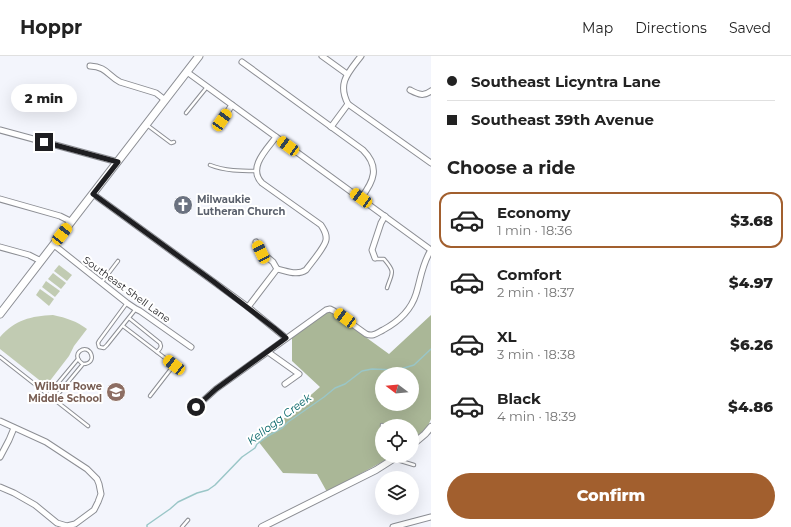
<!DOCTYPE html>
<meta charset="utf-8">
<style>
:root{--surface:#fff;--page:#f6f6f6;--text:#222;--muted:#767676;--line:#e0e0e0;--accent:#a25f2e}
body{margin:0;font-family:Montserrat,sans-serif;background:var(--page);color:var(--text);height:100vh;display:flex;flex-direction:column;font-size:15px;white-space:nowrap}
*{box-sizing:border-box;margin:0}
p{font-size:13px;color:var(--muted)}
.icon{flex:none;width:22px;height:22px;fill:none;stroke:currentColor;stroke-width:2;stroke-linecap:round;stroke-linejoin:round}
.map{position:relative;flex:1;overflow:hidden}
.details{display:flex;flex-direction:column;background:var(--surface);width:360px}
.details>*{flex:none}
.hud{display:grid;align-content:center;height:88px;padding:0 16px;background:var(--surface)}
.needle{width:26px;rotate:286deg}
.controls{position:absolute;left:375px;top:311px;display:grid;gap:8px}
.controls a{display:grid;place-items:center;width:44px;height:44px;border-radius:50%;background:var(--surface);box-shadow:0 4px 16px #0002;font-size:20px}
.end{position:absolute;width:18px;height:18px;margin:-9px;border:5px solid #1e1e21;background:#fff;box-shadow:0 0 0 2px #fff}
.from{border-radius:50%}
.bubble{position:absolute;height:28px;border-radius:14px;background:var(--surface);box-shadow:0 4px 16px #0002;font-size:13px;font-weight:800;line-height:28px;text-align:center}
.car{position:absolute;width:12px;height:24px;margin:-12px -6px;border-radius:5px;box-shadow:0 0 3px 1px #0007;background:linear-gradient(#f5c518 24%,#345 0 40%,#f5c518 0 76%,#345 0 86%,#f5c518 0)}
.hud b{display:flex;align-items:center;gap:14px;height:38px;font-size:15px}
.hud b+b{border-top:1px solid var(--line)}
.hud i{width:10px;height:10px;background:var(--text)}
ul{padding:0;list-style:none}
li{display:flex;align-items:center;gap:12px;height:56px;margin:0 8px 6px;padding:0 8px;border:2px solid transparent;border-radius:12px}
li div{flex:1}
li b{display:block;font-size:15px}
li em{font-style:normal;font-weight:800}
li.on{border-color:var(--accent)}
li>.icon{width:36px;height:36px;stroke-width:1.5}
h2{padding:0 16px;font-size:18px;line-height:48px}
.cta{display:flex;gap:8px;margin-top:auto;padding:8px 16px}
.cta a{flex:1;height:46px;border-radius:24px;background:var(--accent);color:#fff;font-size:16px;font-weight:800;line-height:46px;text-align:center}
header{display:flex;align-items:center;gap:24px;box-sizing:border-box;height:56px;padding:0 20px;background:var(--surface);border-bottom:1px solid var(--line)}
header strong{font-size:19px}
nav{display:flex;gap:22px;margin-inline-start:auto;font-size:14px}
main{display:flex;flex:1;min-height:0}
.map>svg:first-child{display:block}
</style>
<header>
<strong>Hoppr</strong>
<nav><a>Map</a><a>Directions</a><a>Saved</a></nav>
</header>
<main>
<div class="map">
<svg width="431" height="471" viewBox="0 0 431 471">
<rect width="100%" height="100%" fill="#f3f5fc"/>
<g fill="#c1cbb2">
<path d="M 59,209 L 72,219 L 67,225 L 54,215 Z"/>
<path d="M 53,217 L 66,227 L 61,233 L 48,223 Z"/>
<path d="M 46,225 L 60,235 L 55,241 L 42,231 Z"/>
<path d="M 40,233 L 54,243 L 49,250 L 36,239 Z"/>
<path d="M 53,259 C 67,262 76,265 87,273 L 74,290 L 69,300 L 49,326 L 43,327 L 0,293 L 0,281 C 15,264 31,260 53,259 Z"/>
</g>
<path fill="#aab797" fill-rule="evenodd" d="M 331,256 L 389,298 L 431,259 L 431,363 L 427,372 L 412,384 L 412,370 L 382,370 L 382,400 L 393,400 L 327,436 L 317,418 L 283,417 L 258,385 L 320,331 L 292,305 L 292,282 L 325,257 ZM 382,318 L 412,318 L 412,348 L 382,348 Z"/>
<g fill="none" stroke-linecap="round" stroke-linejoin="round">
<path stroke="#9ac6c7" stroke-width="1.5" d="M 147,471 L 147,469 L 170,453 L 178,446 L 197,437 L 208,434 L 215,429 L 242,401 L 255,392 L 257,388 L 268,380 L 282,372 L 288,366 L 324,341 L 335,332 L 345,328 L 362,315 L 372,313 L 397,314 L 414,309 L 431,293"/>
<g stroke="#8c8e94" stroke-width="4.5">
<g id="service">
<path d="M 186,57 L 207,31"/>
<path d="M 147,69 L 171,87 L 174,86"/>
<path d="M 210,109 C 225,115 241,115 256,115"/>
<path d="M 375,203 L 384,203 C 396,217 392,216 387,232"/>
<path d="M 102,226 L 118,205"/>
<path d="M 127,247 L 99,285 L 98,287 L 99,291 L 104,292 L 107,289 L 135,254"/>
<path d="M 129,262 L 160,287 C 162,291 160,293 157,296"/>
<path d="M 123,270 L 174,309 L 150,340"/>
<path d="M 0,301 L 88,370"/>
<path d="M 48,339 L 78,303"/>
<path d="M 54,343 L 83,308 C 99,308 90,287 80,295 C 75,299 78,305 83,308"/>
<path d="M 382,369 L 382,370"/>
<path d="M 394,403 L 414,409"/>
<path d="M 182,471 L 188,464"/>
</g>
</g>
<g stroke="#8c8e94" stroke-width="7">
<g id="minor">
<path d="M 322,0 L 347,18"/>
<path d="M 361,0 C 348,17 337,27 348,48 L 431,107"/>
<path d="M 242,6 L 363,94 C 380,111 374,125 361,142"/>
<path d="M 90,10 C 107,11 107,19 120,26 L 156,37 L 165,44"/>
<path d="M 187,16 L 431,194"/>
<path d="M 410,34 C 418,38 423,41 431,35"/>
<path d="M 222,64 L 232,49"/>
<path d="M 331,71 L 348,48"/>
<path d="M 0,74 L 118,106"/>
<path d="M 276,81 C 267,93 247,112 262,127 L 321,169 C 324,174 327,178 326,184 C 325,191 311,207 306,214 C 297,220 287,215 277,213"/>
<path d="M 93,138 L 214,226 L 248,251 L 286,282"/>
<path d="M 0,143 L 60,160 L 72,166"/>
<path d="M 256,186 L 261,196 L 273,206 L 277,213"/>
<path d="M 54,189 L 127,247 L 136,253 L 140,255 L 191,291"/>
<path d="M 0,191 L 29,199 L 41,205"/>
<path d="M 375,202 L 372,194 L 381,167 L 385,160"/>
<path d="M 248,251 L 277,213"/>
<path d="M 268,296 L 299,318 L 285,328"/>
<path d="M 195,352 L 216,333 L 326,254 L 330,253 L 334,255 L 366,278 C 373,281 377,277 383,274 C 398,266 411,254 416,238 C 421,222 422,208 431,194"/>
<path d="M 0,365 L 46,386 L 87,413 L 97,423 L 99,428 L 101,438 L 98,446 L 94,454 L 75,468 L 67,470 L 57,467 L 35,449 L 14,437 L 0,431"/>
<path d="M 0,401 L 9,384 L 14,372"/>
<path d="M 393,471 L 431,461"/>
</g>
</g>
<g stroke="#8c8e94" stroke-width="8">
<g id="tertiary">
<path d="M 412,389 L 425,378 L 431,371"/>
<path d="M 262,471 L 376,414 L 398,400"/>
</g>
</g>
<g stroke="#8c8e94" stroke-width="9">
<path id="secondary" d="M 0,258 L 199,0"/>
</g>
<use href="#service" stroke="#fff" stroke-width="2.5"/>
<use href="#minor" stroke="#fff" stroke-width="5"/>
<use href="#tertiary" stroke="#fff" stroke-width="6"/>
<use href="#secondary" stroke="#fff" stroke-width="7"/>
</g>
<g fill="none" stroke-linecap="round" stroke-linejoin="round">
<path stroke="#1e1e21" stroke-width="5" d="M 44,86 L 118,106 L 93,138 L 214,226 L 274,272 L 286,282 L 216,333 L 196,351"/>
</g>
<defs>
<g id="church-disc" transform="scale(1)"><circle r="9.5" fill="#6b7280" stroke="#fff"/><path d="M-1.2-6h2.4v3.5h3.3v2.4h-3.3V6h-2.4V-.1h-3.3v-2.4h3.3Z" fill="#fff"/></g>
<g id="school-disc" transform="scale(1)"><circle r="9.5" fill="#8d6e63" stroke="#fff"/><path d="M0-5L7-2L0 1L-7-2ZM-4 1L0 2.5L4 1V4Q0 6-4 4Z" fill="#fff"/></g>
</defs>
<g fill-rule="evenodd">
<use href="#church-disc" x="183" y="149"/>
<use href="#school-disc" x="116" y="336"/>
</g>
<g text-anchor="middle" stroke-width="4" stroke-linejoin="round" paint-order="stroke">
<g font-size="10" font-weight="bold" fill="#5b616d" stroke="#fff" text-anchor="start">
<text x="197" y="147">Milwaukie<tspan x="197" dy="12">Lutheran Church</tspan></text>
</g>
<g font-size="10" fill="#1e1e21" stroke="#fff">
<text transform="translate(127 233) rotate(36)" y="4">Southeast Shell Lane</text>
</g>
<g font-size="10" font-weight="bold" fill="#785e54" stroke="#fff" text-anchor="end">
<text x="102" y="334">Wilbur Rowe<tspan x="102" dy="12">Middle School</tspan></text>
</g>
<g font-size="11" font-style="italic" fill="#046467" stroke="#fff">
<text transform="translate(279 363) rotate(-37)" y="4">Kellogg Creek</text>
</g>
</g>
</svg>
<div class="controls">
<a><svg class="needle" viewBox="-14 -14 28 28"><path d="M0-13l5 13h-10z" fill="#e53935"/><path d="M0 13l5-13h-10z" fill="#767676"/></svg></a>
<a><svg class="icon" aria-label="locate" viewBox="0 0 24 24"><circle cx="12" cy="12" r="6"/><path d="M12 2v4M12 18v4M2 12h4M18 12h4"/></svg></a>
<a><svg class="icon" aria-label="layers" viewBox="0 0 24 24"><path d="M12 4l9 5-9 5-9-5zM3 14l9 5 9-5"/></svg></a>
</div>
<i class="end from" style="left:196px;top:351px"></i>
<i class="end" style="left:44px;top:86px"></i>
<div class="bubble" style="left:11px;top:28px;width:66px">2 min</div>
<i class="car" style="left:222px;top:64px;rotate:35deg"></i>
<i class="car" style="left:288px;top:90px;rotate:306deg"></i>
<i class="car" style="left:361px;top:142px;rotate:306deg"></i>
<i class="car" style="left:62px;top:178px;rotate:38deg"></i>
<i class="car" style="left:261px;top:196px;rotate:334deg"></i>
<i class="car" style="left:345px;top:262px;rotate:306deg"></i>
<i class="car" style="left:174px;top:309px;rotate:308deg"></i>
</div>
<section class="details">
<div class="hud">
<b><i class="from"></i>Southeast Licyntra Lane</b>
<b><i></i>Southeast 39th Avenue</b>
</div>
<h2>Choose a ride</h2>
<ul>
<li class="on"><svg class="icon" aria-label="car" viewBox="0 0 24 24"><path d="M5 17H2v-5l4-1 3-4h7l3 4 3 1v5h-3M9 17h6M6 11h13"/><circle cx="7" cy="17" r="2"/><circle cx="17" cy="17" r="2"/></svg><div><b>Economy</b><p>1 min · 18:36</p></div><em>$3.68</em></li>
<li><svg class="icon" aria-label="car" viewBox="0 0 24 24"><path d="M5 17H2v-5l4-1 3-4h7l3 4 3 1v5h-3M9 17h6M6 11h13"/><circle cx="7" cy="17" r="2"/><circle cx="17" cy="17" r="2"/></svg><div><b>Comfort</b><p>2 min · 18:37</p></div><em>$4.97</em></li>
<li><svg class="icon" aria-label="car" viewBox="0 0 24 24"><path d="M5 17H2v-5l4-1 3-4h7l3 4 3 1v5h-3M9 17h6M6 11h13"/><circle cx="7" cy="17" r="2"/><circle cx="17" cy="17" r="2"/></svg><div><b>XL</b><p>3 min · 18:38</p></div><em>$6.26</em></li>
<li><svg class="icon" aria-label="car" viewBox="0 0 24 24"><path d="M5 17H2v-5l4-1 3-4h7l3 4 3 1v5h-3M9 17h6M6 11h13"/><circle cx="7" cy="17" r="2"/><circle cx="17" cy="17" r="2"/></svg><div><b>Black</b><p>4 min · 18:39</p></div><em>$4.86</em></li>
</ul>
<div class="cta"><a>Confirm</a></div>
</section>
</main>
